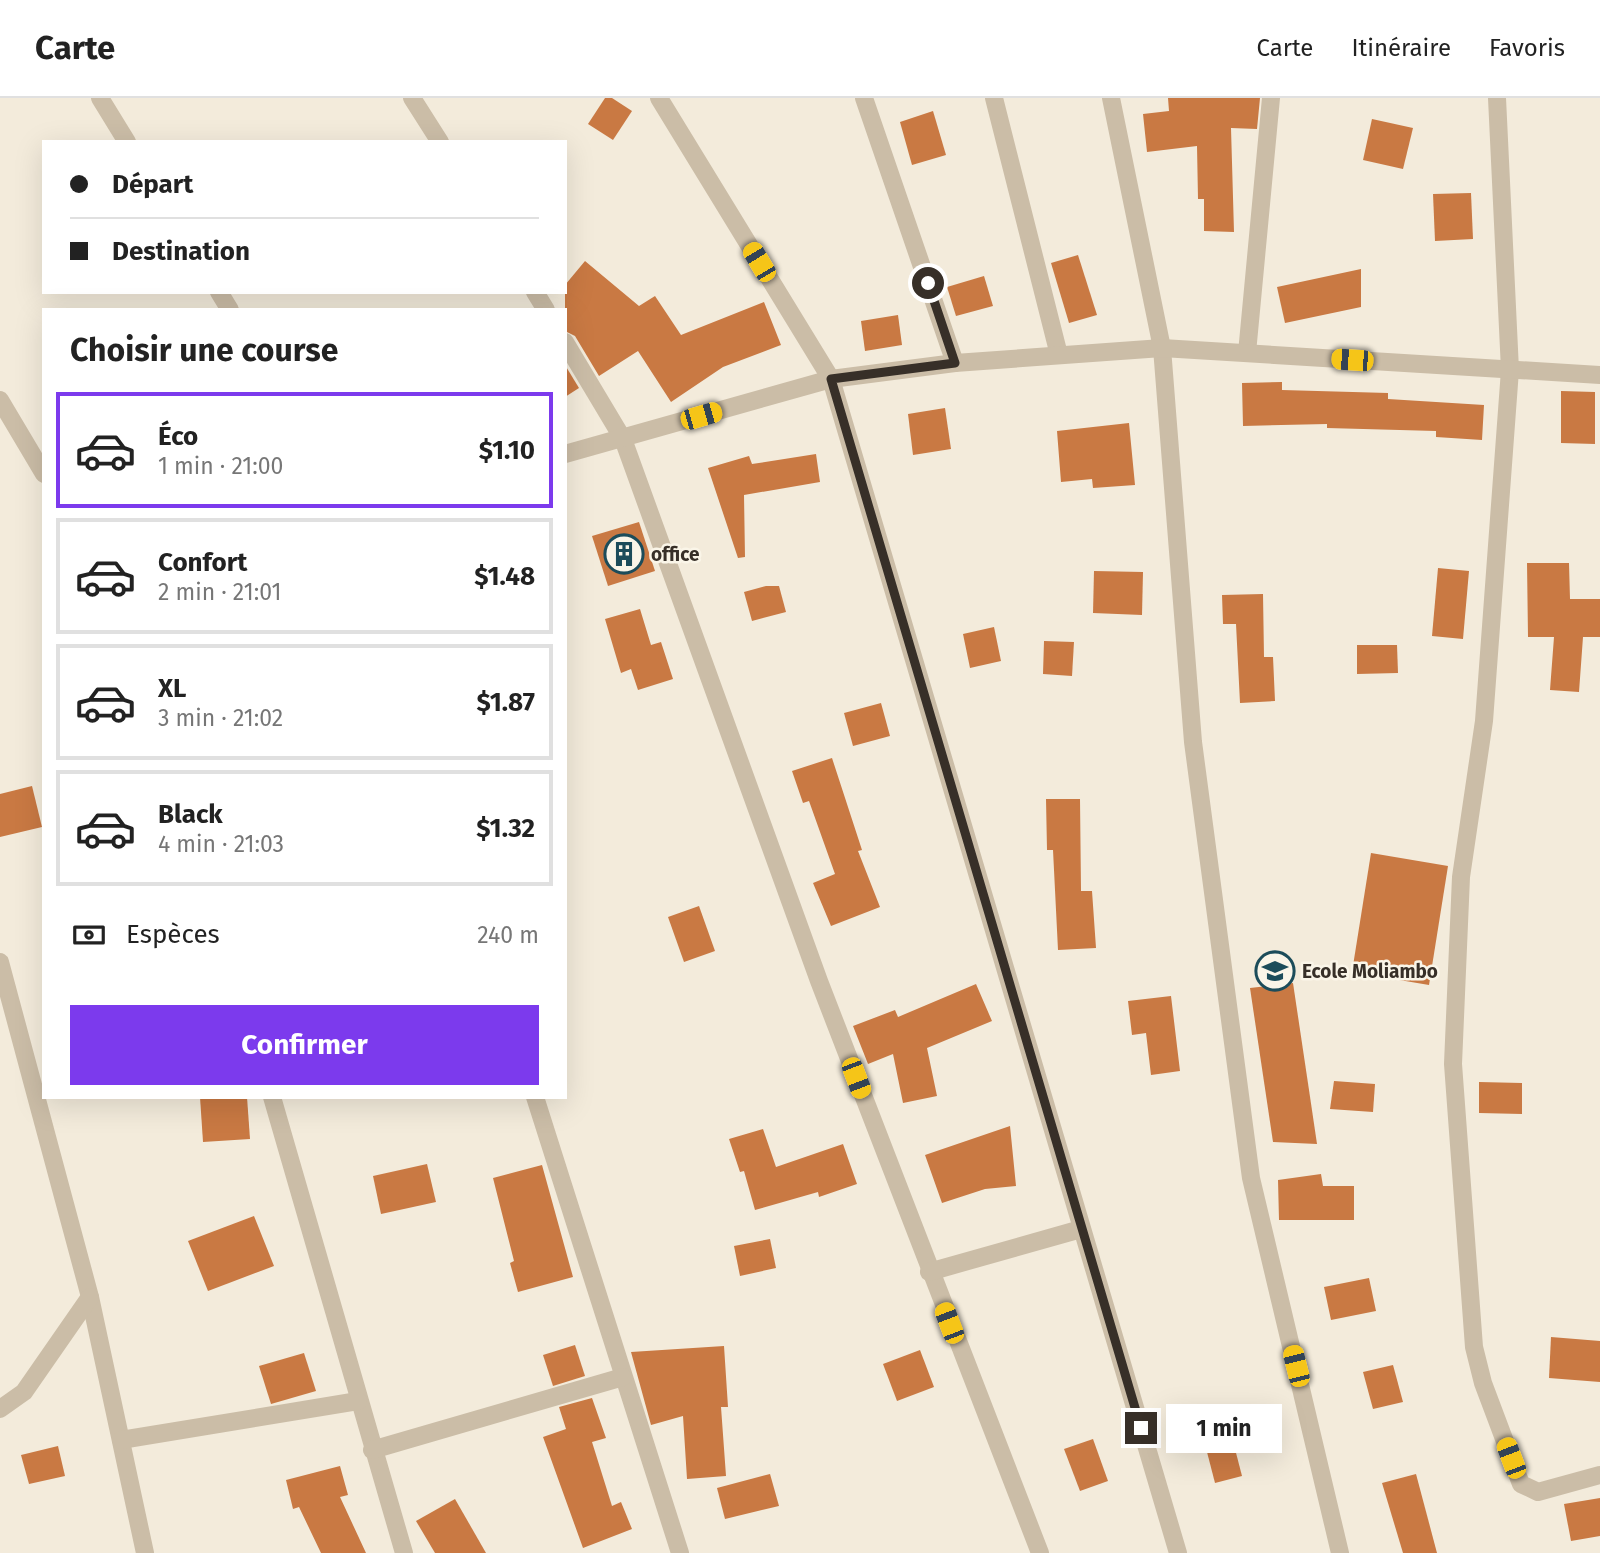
<!DOCTYPE html>
<html lang="fr">
<meta charset="utf-8">
<style>
:root{--surface:#fff;--page:#f2f2f2;--text:#222;--muted:#767676;--line:#e0e0e0;--accent:#7c3aed}
body{margin:0;font-family:"Fira Sans",sans-serif;background:var(--page);color:var(--text);height:100vh;display:flex;flex-direction:column;font-size:26px;white-space:nowrap}
*{box-sizing:border-box;margin:0}
p{font-size:23px;color:var(--muted)}
.icon{flex:none;width:38px;height:38px;fill:none;stroke:currentColor;stroke-width:2;stroke-linecap:round;stroke-linejoin:round}
.map{position:relative;flex:1;overflow:hidden}
.panel{position:absolute;left:42px;top:210px;width:525px;height:791px;display:flex;flex-direction:column;background:var(--surface);border-radius:0px;box-shadow:0 7px 28px #0002}
.panel>*{flex:none}
.guide{position:absolute;left:42px;top:42px;width:525px;height:154px;border-radius:0px;box-shadow:0 7px 28px #0002;display:grid;align-content:center;height:154px;padding:0 28px;background:var(--surface)}
.end{position:absolute;width:32px;height:32px;margin:-16px;border:9px solid #372f28;background:#fff;box-shadow:0 0 0 4px #fff}
.from{border-radius:50%}
.bubble{position:absolute;height:49px;border-radius:0px;background:var(--surface);box-shadow:0 7px 28px #0002;font-size:23px;font-weight:700;line-height:49px;text-align:center}
.car{position:absolute;width:21px;height:42px;margin:-21px -10px;border-radius:9px;box-shadow:0 0 5px 2px #0007;background:linear-gradient(#f5c518 24%,#345 0 40%,#f5c518 0 76%,#345 0 86%,#f5c518 0)}
.guide b{display:flex;align-items:center;gap:24px;height:66px;font-size:26px}
.guide b+b{border-top:2px solid var(--line)}
.guide i{width:18px;height:18px;background:var(--text)}
ul{padding:0;list-style:none}
li{display:flex;align-items:center;gap:21px;height:116px;margin:0 14px 10px;padding:0 14px;border:4px solid var(--line);border-radius:0px}
li div{flex:1}
li b{display:block;font-size:26px}
li em{font-style:normal;font-weight:700}
li.current{border-color:var(--accent)}
li>.icon{width:63px;height:63px;stroke-width:1.5}
h2{padding:0 28px;font-size:32px;line-height:84px}
.pay{display:flex;align-items:center;gap:18px;height:77px;padding:0 28px;font-size:26px}
.pay p{margin-inline-start:auto}
.cta{display:flex;gap:14px;margin-top:auto;padding:14px 28px}
.cta a{flex:1;height:80px;border-radius:0px;background:var(--accent);color:#fff;font-size:28px;font-weight:700;line-height:80px;text-align:center}
header{display:flex;align-items:center;gap:42px;box-sizing:border-box;height:98px;padding:0 35px;background:var(--surface);border-bottom:2px solid var(--line)}
header strong{font-size:33px}
nav{display:flex;gap:38px;margin-inline-start:auto;font-size:24px}
.map>svg:first-child{display:block}
</style>
<header>
<strong>Carte</strong>
<nav><a>Carte</a><a>Itinéraire</a><a>Favoris</a></nav>
</header>
<div class="map">
<svg width="1600" height="1455" viewBox="0 0 1600 1455">
<rect width="100%" height="100%" fill="#f3ebdb"/>
<g fill="#c97943">
<path d="M 605,0 L 612,0 L 632,13 L 613,42 L 588,26 Z"/>
<path d="M 1168,0 L 1260,0 L 1257,31 L 1231,30 L 1234,134 L 1204,133 L 1204,101 L 1198,101 L 1197,48 L 1147,54 L 1143,16 L 1169,13 Z"/>
<path d="M 933,13 L 946,57 L 912,67 L 900,24 Z"/>
<path d="M 1372,21 L 1413,30 L 1403,71 L 1363,62 Z"/>
<path d="M 1471,95 L 1473,141 L 1435,143 L 1433,96 Z"/>
<path d="M 1078,157 L 1097,217 L 1069,225 L 1051,165 Z"/>
<path d="M 585,163 L 639,208 L 655,198 L 681,237 L 764,204 L 781,247 L 723,269 L 671,304 L 638,253 L 599,278 L 575,238 L 565,233 L 565,187 Z"/>
<path d="M 1361,171 L 1361,209 L 1285,225 L 1277,189 Z"/>
<path d="M 984,178 L 993,208 L 956,218 L 947,189 Z"/>
<path d="M 898,217 L 902,247 L 865,253 L 861,223 Z"/>
<path d="M 565,267 L 579,290 L 565,299 Z"/>
<path d="M 1282,284 L 1282,292 L 1388,295 L 1388,301 L 1484,307 L 1482,342 L 1436,339 L 1436,333 L 1327,330 L 1327,326 L 1243,328 L 1242,285 Z"/>
<path d="M 1561,293 L 1595,294 L 1595,346 L 1561,345 Z"/>
<path d="M 945,310 L 951,351 L 913,357 L 908,316 Z"/>
<path d="M 1129,325 L 1135,387 L 1093,390 L 1092,381 L 1061,384 L 1057,333 Z"/>
<path d="M 816,356 L 820,384 L 744,397 L 745,459 L 738,460 L 708,370 L 749,358 L 752,366 Z"/>
<path d="M 639,424 L 655,473 L 608,488 L 592,438 Z"/>
<path d="M 1527,465 L 1569,465 L 1570,501 L 1600,501 L 1600,539 L 1583,539 L 1579,594 L 1550,592 L 1554,539 L 1528,539 Z"/>
<path d="M 1438,470 L 1469,473 L 1463,541 L 1432,538 Z"/>
<path d="M 1094,473 L 1143,474 L 1142,517 L 1093,515 Z"/>
<path d="M 766,488 L 779,488 L 786,514 L 752,523 L 744,494 Z"/>
<path d="M 1263,496 L 1264,559 L 1273,559 L 1275,603 L 1240,605 L 1236,526 L 1223,526 L 1222,497 Z"/>
<path d="M 640,511 L 651,547 L 661,544 L 673,581 L 638,592 L 631,571 L 621,575 L 605,521 Z"/>
<path d="M 994,529 L 1001,563 L 970,570 L 963,536 Z"/>
<path d="M 1044,543 L 1074,544 L 1072,578 L 1043,576 Z"/>
<path d="M 1357,547 L 1397,547 L 1398,575 L 1357,576 Z"/>
<path d="M 881,605 L 890,638 L 853,648 L 844,615 Z"/>
<path d="M 832,660 L 862,752 L 858,753 L 880,809 L 831,828 L 813,785 L 835,776 L 809,703 L 803,705 L 792,673 Z"/>
<path d="M 32,688 L 42,729 L 0,739 L 0,696 Z"/>
<path d="M 1046,701 L 1080,701 L 1081,793 L 1092,793 L 1096,850 L 1058,852 L 1053,752 L 1047,752 Z"/>
<path d="M 1371,755 L 1448,768 L 1429,887 L 1352,874 Z"/>
<path d="M 699,808 L 715,853 L 684,864 L 668,819 Z"/>
<path d="M 1293,885 L 1309,992 L 1317,1046 L 1273,1044 L 1250,890 Z"/>
<path d="M 976,886 L 992,923 L 927,950 L 937,998 L 903,1005 L 893,956 L 868,966 L 853,928 L 895,912 L 898,919 Z"/>
<path d="M 1171,898 L 1180,973 L 1151,977 L 1146,935 L 1132,937 L 1128,903 Z"/>
<path d="M 1334,983 L 1375,986 L 1373,1014 L 1330,1011 Z"/>
<path d="M 1479,984 L 1522,985 L 1522,1016 L 1479,1015 Z"/>
<path d="M 200,999 L 247,999 L 250,1041 L 203,1044 Z"/>
<path d="M 1010,1028 L 1016,1088 L 985,1091 L 942,1105 L 925,1057 Z"/>
<path d="M 763,1031 L 776,1069 L 843,1046 L 857,1086 L 819,1099 L 818,1094 L 755,1112 L 744,1073 L 740,1074 L 729,1041 Z"/>
<path d="M 427,1066 L 436,1104 L 381,1116 L 373,1078 Z"/>
<path d="M 542,1067 L 573,1179 L 518,1194 L 510,1165 L 514,1163 L 493,1080 Z"/>
<path d="M 1321,1076 L 1323,1088 L 1354,1088 L 1354,1122 L 1279,1122 L 1278,1082 Z"/>
<path d="M 254,1118 L 274,1168 L 208,1193 L 188,1143 Z"/>
<path d="M 770,1141 L 776,1170 L 740,1178 L 734,1148 Z"/>
<path d="M 1369,1180 L 1376,1213 L 1331,1222 L 1324,1189 Z"/>
<path d="M 1551,1239 L 1600,1243 L 1600,1284 L 1549,1280 Z"/>
<path d="M 575,1247 L 585,1278 L 553,1288 L 543,1257 Z"/>
<path d="M 724,1248 L 728,1309 L 721,1309 L 726,1378 L 687,1381 L 683,1318 L 651,1327 L 631,1254 Z"/>
<path d="M 920,1252 L 934,1289 L 897,1303 L 883,1266 Z"/>
<path d="M 304,1255 L 316,1293 L 271,1306 L 259,1268 Z"/>
<path d="M 1393,1267 L 1403,1304 L 1373,1311 L 1363,1274 Z"/>
<path d="M 592,1300 L 606,1340 L 592,1344 L 612,1408 L 621,1404 L 632,1431 L 583,1450 L 543,1339 L 566,1331 L 559,1309 Z"/>
<path d="M 1227,1320 L 1242,1378 L 1215,1385 L 1200,1327 Z"/>
<path d="M 1093,1341 L 1108,1383 L 1080,1393 L 1064,1351 Z"/>
<path d="M 58,1348 L 65,1378 L 29,1386 L 21,1357 Z"/>
<path d="M 340,1368 L 348,1397 L 340,1399 L 366,1455 L 321,1455 L 299,1409 L 293,1411 L 286,1382 Z"/>
<path d="M 770,1376 L 779,1408 L 725,1421 L 717,1390 Z"/>
<path d="M 1416,1376 L 1437,1455 L 1403,1455 L 1382,1385 Z"/>
<path d="M 1600,1400 L 1600,1438 L 1571,1443 L 1564,1406 Z"/>
<path d="M 455,1401 L 486,1455 L 435,1455 L 416,1423 Z"/>
</g>
<g fill="none" stroke-linecap="round" stroke-linejoin="round">
<g stroke="#cbbda7" stroke-width="18">
<path d="M 100,0 L 127,44"/>
<path d="M 412,0 L 440,44"/>
<path d="M 659,0 L 831,281 L 1178,1455"/>
<path d="M 864,0 L 955,265"/>
<path d="M 994,0 L 1059,257"/>
<path d="M 1111,0 L 1162,250 L 1193,644 L 1251,1080 L 1340,1455"/>
<path d="M 1497,0 L 1510,272 L 1484,623 L 1461,779 L 1453,966 L 1474,1249 L 1483,1285 L 1521,1386 L 1538,1394 L 1600,1377"/>
<path d="M 219,194 L 230,212"/>
<path d="M 535,194 L 546,212"/>
<path d="M 565,244 L 623,341 L 819,883 L 1040,1455"/>
<path d="M 1247,255 L 1271,0"/>
<path d="M 0,302 L 44,376"/>
<path d="M 565,356 L 831,281 L 955,265 L 1162,250 L 1600,277"/>
<path d="M 0,864 L 90,1199 L 145,1455"/>
<path d="M 272,999 L 404,1455"/>
<path d="M 535,999 L 680,1455"/>
<path d="M 929,1174 L 1081,1131"/>
<path d="M 0,1311 L 24,1294 L 90,1199"/>
<path d="M 121,1342 L 358,1303"/>
<path d="M 372,1352 L 623,1279"/>
</g>
</g>
<g fill="none" stroke-linecap="round" stroke-linejoin="round">
<path stroke="#372f28" stroke-width="9" d="M 928,185 L 955,265 L 831,281 L 1141,1330"/>
</g>
<defs>
<g id="building-ring" transform="scale(2.0125)"><circle r="9.5" fill="#faf5e8" stroke="#1c4c5a" stroke-width="1.5"/><path d="M-4-6H4V6H1V3H-1V6H-4ZM-2.5-4.3h1.7v1.8h-1.7ZM.8-4.3h1.7v1.8H.8ZM-2.5-1h1.7V.8h-1.7ZM.8-1h1.7V.8H.8Z" fill="#1c4c5a"/></g>
<g id="school-ring" transform="scale(2.0125)"><circle r="9.5" fill="#faf5e8" stroke="#1c4c5a" stroke-width="1.5"/><path d="M0-5L7-2L0 1L-7-2ZM-4 1L0 2.5L4 1V4Q0 6-4 4Z" fill="#1c4c5a"/></g>
</defs>
<g fill-rule="evenodd">
<use href="#building-ring" x="624" y="456"/>
<use href="#school-ring" x="1275" y="873"/>
</g>
<g text-anchor="middle" stroke-width="5" stroke-linejoin="round" paint-order="stroke">
<g font-size="19" font-weight="bold" fill="#372f28" stroke="#faf5e8" text-anchor="start">
<text x="651" y="463">office</text>
<text x="1302" y="880">Ecole Moliambo</text>
</g>
</g>
</svg>
<i class="end from" style="left:928px;top:185px"></i>
<i class="end" style="left:1141px;top:1330px"></i>
<div class="bubble" style="left:1166px;top:1306px;width:116px">1 min</div>
<i class="car" style="left:759px;top:164px;rotate:329deg"></i>
<i class="car" style="left:1352px;top:262px;rotate:274deg"></i>
<i class="car" style="left:701px;top:318px;rotate:74deg"></i>
<i class="car" style="left:856px;top:980px;rotate:159deg"></i>
<i class="car" style="left:949px;top:1225px;rotate:339deg"></i>
<i class="car" style="left:1296px;top:1268px;rotate:346deg"></i>
<i class="car" style="left:1511px;top:1360px;rotate:339deg"></i>
<div class="guide">
<b><i class="from"></i>Départ</b>
<b><i></i>Destination</b>
</div>
<section class="panel">
<h2>Choisir une course</h2>
<ul>
<li class="current"><svg class="icon" aria-label="car" viewBox="0 0 24 24"><path d="M5 17H2v-5l4-1 3-4h7l3 4 3 1v5h-3M9 17h6M6 11h13"/><circle cx="7" cy="17" r="2"/><circle cx="17" cy="17" r="2"/></svg><div><b>Éco</b><p>1 min · 21:00</p></div><em>$1.10</em></li>
<li><svg class="icon" aria-label="car" viewBox="0 0 24 24"><path d="M5 17H2v-5l4-1 3-4h7l3 4 3 1v5h-3M9 17h6M6 11h13"/><circle cx="7" cy="17" r="2"/><circle cx="17" cy="17" r="2"/></svg><div><b>Confort</b><p>2 min · 21:01</p></div><em>$1.48</em></li>
<li><svg class="icon" aria-label="car" viewBox="0 0 24 24"><path d="M5 17H2v-5l4-1 3-4h7l3 4 3 1v5h-3M9 17h6M6 11h13"/><circle cx="7" cy="17" r="2"/><circle cx="17" cy="17" r="2"/></svg><div><b>XL</b><p>3 min · 21:02</p></div><em>$1.87</em></li>
<li><svg class="icon" aria-label="car" viewBox="0 0 24 24"><path d="M5 17H2v-5l4-1 3-4h7l3 4 3 1v5h-3M9 17h6M6 11h13"/><circle cx="7" cy="17" r="2"/><circle cx="17" cy="17" r="2"/></svg><div><b>Black</b><p>4 min · 21:03</p></div><em>$1.32</em></li>
</ul>
<div class="pay"><svg class="icon" aria-label="cash" viewBox="0 0 24 24"><path d="M3 7h18v10H3z"/><circle cx="12" cy="12" r="2"/></svg>Espèces<p>240 m</p></div>
<div class="cta"><a>Confirmer</a></div>
</section>
</div>
